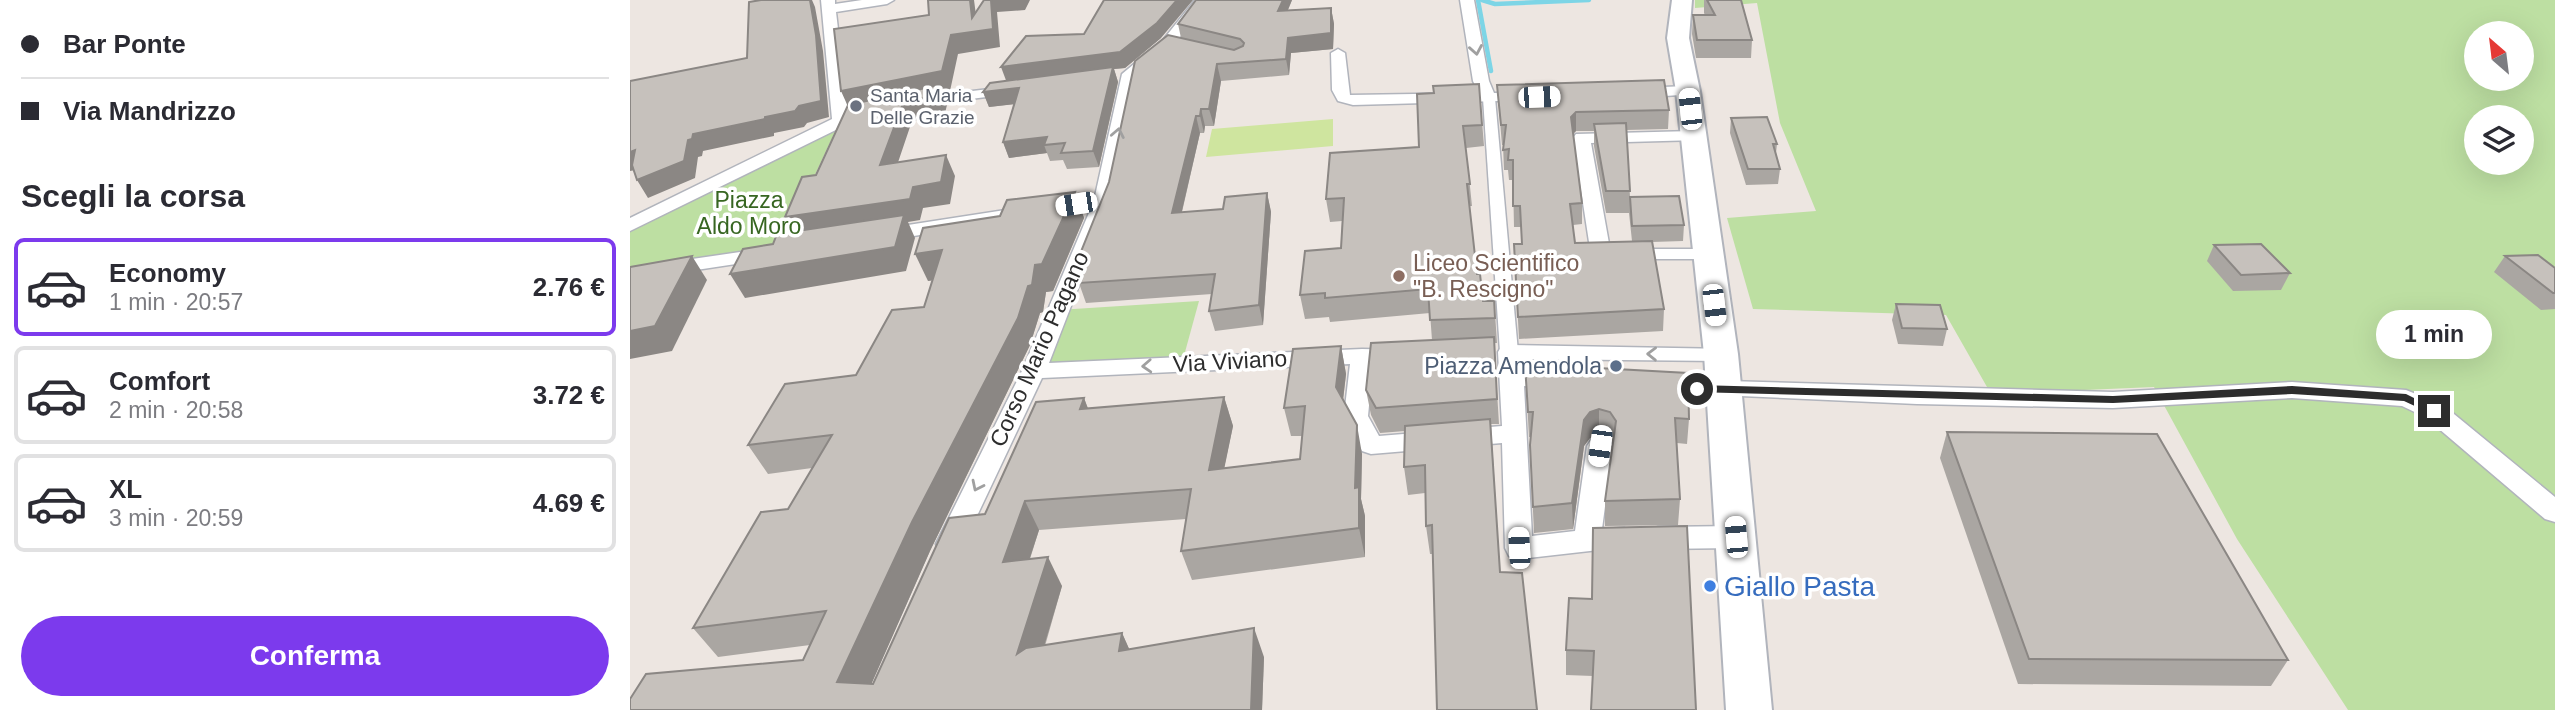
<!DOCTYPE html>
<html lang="it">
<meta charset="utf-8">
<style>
:root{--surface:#fff;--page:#f7f7f7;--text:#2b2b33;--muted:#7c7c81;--line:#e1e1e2;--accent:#7c3aed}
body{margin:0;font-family:Helvetica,sans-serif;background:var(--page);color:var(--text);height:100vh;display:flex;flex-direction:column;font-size:26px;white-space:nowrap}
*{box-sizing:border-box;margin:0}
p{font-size:23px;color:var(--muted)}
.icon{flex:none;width:38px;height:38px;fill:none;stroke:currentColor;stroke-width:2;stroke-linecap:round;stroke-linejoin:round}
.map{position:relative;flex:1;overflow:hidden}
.drawer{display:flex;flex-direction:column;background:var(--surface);width:630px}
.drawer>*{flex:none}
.top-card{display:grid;align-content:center;height:154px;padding:0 21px;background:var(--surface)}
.needle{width:46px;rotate:332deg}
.fabs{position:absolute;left:1834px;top:21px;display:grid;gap:14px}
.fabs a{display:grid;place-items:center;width:70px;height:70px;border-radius:50%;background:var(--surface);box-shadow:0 7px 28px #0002;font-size:35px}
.end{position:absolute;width:32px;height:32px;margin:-16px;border:9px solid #2d2d2d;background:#fff;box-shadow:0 0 0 4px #fff}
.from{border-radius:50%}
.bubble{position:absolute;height:49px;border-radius:24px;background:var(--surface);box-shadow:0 7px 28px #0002;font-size:23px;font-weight:600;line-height:49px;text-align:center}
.car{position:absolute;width:21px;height:42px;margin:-21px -10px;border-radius:9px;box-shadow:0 0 5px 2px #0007;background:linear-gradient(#fff 24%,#345 0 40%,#fff 0 76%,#345 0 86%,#fff 0)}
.top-card b{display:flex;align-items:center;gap:24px;height:66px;font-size:26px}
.top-card b+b{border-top:2px solid var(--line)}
.top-card i{width:18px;height:18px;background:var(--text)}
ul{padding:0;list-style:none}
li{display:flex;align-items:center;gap:21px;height:98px;margin:0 14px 10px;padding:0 7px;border:4px solid var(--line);border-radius:10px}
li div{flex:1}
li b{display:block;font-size:26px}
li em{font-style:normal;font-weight:600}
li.on{border-color:var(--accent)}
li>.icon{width:63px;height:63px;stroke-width:1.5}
h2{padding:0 21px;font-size:32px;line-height:84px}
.primary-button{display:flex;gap:14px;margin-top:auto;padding:14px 21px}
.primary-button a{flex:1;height:80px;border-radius:42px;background:var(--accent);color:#fff;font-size:28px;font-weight:600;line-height:80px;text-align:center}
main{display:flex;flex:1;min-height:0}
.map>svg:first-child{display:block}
</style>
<main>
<section class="drawer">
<div class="top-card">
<b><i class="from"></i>Bar Ponte</b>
<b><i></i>Via Mandrizzo</b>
</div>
<h2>Scegli la corsa</h2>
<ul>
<li class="on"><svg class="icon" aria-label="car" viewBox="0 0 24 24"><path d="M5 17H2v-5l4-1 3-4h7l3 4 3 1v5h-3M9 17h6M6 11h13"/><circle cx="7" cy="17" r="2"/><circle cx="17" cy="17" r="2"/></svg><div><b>Economy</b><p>1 min · 20:57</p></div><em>2.76 €</em></li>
<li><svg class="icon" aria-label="car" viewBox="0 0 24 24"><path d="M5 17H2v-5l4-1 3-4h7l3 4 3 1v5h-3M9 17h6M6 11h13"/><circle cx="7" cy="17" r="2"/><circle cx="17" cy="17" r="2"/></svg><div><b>Comfort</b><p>2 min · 20:58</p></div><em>3.72 €</em></li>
<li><svg class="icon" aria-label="car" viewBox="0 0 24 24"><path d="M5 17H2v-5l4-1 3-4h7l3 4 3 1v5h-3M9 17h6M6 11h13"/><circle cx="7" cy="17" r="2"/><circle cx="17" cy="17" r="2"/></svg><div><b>XL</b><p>3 min · 20:59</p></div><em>4.69 €</em></li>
</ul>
<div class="primary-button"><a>Conferma</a></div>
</section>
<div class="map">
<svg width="1925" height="710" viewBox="0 0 1925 710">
<rect width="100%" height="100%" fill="#ede6e1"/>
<g fill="#bddfa2" fill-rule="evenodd">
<path d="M 1065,0 L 1925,0 L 1925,710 L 1718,710 L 1607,539 L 1524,387 L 1361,394 L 1316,315 L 1123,309 L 1097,218 L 1186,211 L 1150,123 L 1127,3 L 1065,8 ZM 1846,33 L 1892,33 L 1892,79 L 1846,79 ZM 1846,117 L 1892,117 L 1892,163 L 1846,163 Z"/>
<path d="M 210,121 L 149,252 L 0,274 L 0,225 Z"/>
<path d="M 569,301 L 552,363 L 404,371 L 428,310 Z"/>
</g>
<path fill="#cfe59f" d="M 703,119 L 703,146 L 576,157 L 582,129 Z"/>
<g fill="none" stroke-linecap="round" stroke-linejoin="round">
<g stroke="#7dd5e6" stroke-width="4.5">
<path d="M 848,0 L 861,71"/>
<path d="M 852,0 L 865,4 L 959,0"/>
</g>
<g stroke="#b1b4bc" stroke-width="3">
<g id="pedestrian">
<path d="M 376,87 L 380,88 L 380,94 L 317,102 L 311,98 L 317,94 Z"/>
<path d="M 859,94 L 865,98 L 888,352 L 879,357 L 870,352 L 853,98 Z"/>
</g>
</g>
<g stroke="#b1b4bc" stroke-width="3">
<g id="minor">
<path d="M 191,0 L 205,0 L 205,4 L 232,0 L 264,0 L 257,4 L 206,12 L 218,114 L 241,108 L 247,110 L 249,113 L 247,116 L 216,125 L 0,231 L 0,218 L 202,119 Z"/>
<path d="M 565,0 L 579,0 L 543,46 L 507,76 L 482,200 L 419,363 L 732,349 L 779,350 L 782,355 L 779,360 L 743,363 L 738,416 L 749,436 L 872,426 L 868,352 L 871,347 L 879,345 L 1099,349 L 1102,354 L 1099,359 L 1091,361 L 891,359 L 893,371 L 935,376 L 939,381 L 935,386 L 927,389 L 894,386 L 902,536 L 945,531 L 957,446 L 961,440 L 970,437 L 979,440 L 983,446 L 972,529 L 994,528 L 1004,532 L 1008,539 L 1004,546 L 889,559 L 879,556 L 875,548 L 872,443 L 741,454 L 732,451 L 714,416 L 720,364 L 412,378 L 330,552 L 320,555 L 310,552 L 306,544 L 392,371 L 461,208 L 252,241 L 242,235 L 252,229 L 465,196 L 492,74 L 533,40 Z"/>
<path d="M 830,0 L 844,0 L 859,81 L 864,93 L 899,92 L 907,97 L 905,100 L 723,105 L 708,101 L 702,90 L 701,53 L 708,49 L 715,53 L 720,95 L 849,93 L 843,81 Z"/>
<path d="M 1058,86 L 1066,91 L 1064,94 L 1007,98 L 999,93 L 1007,88 Z"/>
<path d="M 1063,131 L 1069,132 L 1071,136 L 1069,140 L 961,143 L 980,249 L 1078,249 L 1085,251 L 1088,255 L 1085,259 L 964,259 L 961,255 L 943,138 L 946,134 Z"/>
<path d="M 138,248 L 145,250 L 148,254 L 145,258 L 0,280 L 0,268 Z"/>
<path d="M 1028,379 L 1483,392 L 1662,382 L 1776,390 L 1813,405 L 1925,497 L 1925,522 L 1915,519 L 1795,417 L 1772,406 L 1662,398 L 1483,408 L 1287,404 L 1020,392 L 1016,387 L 1020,382 Z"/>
<path d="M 1106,526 L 1116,530 L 1120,537 L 1116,544 L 1106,548 L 1028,549 L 1018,545 L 1014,538 L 1018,531 L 1028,527 Z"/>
</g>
</g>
<g stroke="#b1b4bc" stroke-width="4">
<path id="secondary" d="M 1042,0 L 1062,0 L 1059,38 L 1070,91 L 1108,354 L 1142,710 L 1096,710 L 1074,354 L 1046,91 L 1037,38 Z"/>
</g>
<use href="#pedestrian" fill="#fff" fill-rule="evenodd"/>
<use href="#minor" fill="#fff" fill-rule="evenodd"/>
<use href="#secondary" fill="#fff" fill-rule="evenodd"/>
</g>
<g fill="#aaa6a2" fill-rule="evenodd">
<path d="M 566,0 L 662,0 L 658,10 L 701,8 L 704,24 L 703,49 L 661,53 L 659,75 L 591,81 L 584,126 L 575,126 L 574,133 L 570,133 L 552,212 L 593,209 L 637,193 L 641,212 L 633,325 L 585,331 L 579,311 L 582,294 L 456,303 L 444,269 L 551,38 L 548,24 Z"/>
<path d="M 1074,0 L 1111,0 L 1122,40 L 1121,58 L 1066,58 L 1062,34 L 1063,15 L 1075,15 L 1074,13 Z"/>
<path d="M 531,38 L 495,68 L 484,69 L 488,82 L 469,167 L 437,169 L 433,160 L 420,161 L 417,153 L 379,158 L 373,142 L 384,104 L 359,107 L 353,92 L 376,81 Z"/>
<path d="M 849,84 L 854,146 L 836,148 L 842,206 L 839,206 L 847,274 L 853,301 L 863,301 L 864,298 L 867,343 L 864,343 L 869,424 L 861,424 L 870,572 L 907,710 L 803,554 L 800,554 L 796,526 L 795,493 L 778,495 L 774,467 L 775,431 L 750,433 L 741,415 L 736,390 L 802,340 L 800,313 L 700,322 L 699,317 L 675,319 L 670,295 L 711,248 L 712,221 L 700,222 L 696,199 L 789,147 L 804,93 Z"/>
<path d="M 867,85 L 1039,110 L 1038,129 L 996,130 L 1000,197 L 1054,225 L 1053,241 L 1022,242 L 1034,309 L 1033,331 L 889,339 L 884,244 L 892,244 L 891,227 L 884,227 L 883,180 L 879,180 L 878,170 L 874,170 L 873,145 L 872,145 ZM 946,131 L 964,131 L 964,146 L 976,213 L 999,213 L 1002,241 L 945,243 L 943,225 L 952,224 L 952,203 L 943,134 Z"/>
<path d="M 1101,118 L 1147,144 L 1146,153 L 1150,169 L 1148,184 L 1116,185 L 1100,133 Z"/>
<path d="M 445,192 L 454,218 L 423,291 L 416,292 L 413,312 L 410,313 L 400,345 L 300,551 L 241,684 L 243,684 L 355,514 L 454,398 L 458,409 L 594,397 L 603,426 L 594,468 L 670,459 L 672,436 L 661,436 L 654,408 L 711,346 L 716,374 L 713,401 L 732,454 L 731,499 L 735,516 L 735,557 L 562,580 L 551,551 L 556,519 L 409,530 L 400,559 L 432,586 L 415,646 L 492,633 L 499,649 L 634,657 L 632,710 L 0,710 L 173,660 L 180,645 L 88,657 L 63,628 L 158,509 L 182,468 L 138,474 L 118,445 L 226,375 L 294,307 L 303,280 L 298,281 L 370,216 Z"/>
<path d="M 1584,245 L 1660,273 L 1651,290 L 1603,291 L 1577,261 Z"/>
<path d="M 1875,256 L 1925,268 L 1925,309 L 1911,310 L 1864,272 Z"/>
<path d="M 1266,304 L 1317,329 L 1313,346 L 1268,344 L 1262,320 Z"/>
<path d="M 895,364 L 1059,419 L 1057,444 L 1047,443 L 1050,499 L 1048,525 L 975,526 L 975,501 L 983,443 L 980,438 L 969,435 L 960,438 L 954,446 L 943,529 L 904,533 L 900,445 L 901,437 L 899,437 Z"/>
<path d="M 1317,432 L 1658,660 L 1641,686 L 1388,684 L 1310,458 Z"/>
<path d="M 939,598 L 1066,710 L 963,676 L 936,675 L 936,650 Z"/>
</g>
<g fill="#8b8784">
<path d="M 180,0 L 182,0 L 185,7 L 193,51 L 199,117 L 177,123 L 174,127 L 144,133 L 144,136 L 73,151 L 72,156 L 68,157 L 65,178 L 18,198 L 7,180 L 58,140 L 63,134 L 135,117 Z"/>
<path d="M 340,0 L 344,0 L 348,31 L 361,0 L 400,0 L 395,10 L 367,12 L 370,47 L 328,54 L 320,91 L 312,93 L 317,105 L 314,117 L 282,121 L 260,186 L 250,165 L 274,101 L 307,94 L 220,111 L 211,91 L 321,35 L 342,18 Z"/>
<path d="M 547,0 L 563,0 L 531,38 L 495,68 L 484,69 L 488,82 L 469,167 L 463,151 L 482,70 L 377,83 L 371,67 Z"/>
<path d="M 653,0 L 662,0 L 651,26 L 648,11 Z"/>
<path d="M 701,8 L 704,24 L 703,49 L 661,53 L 659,75 L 656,59 L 658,38 Z"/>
<path d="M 587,64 L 591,81 L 584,126 L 579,109 Z"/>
<path d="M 389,88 L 394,103 L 359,107 L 353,92 Z"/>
<path d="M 571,109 L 575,126 L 574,133 L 570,116 Z"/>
<path d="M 946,112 L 946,131 L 941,136 L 941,117 Z"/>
<path d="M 566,116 L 570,133 L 547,232 L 542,213 Z"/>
<path d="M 417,137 L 414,145 L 417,153 L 379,158 L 373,142 Z"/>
<path d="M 5,150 L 16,168 L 0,171 L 0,152 Z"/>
<path d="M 316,155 L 325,176 L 320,204 L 293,208 L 290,220 L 278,222 L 285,238 L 276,271 L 115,298 L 100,274 L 167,239 L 155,217 L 283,187 Z"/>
<path d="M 445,192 L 454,218 L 423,291 L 416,292 L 413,312 L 410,313 L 400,345 L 300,551 L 230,710 L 207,682 L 282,522 L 405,265 Z"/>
<path d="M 637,193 L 641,212 L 633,325 L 629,305 Z"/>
<path d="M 312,250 L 324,277 L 298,281 L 285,254 Z"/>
<path d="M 62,256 L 77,280 L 42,351 L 0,359 L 0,331 Z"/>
<path d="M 456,267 L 449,283 L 444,269 Z"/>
<path d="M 711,346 L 716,374 L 711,416 L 706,387 Z"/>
<path d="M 594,397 L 603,426 L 588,499 L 579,470 Z"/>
<path d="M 454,398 L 465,427 L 450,409 Z"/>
<path d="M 969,409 L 969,435 L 960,438 L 954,446 L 943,529 L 942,503 L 954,420 L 960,412 Z"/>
<path d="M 727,425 L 732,454 L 731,499 L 735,516 L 735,557 L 729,528 L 725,488 Z"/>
<path d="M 395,501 L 409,530 L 389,591 L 373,562 Z"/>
<path d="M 418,557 L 432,586 L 403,683 L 387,654 Z"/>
<path d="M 624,628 L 634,657 L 632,710 L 621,710 Z"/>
<path d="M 492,633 L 505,662 L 489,651 Z"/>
</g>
<g fill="#c6c1bc" stroke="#8b8784" stroke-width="2">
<path d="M 131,0 L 180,0 L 186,35 L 191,101 L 169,106 L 165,111 L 135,117 L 135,119 L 63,134 L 62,139 L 58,140 L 54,161 L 7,180 L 2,165 L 5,150 L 0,152 L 0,81 L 117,58 L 119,2 Z"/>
<path d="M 298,0 L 340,0 L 342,18 L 354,0 L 361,0 L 363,29 L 321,35 L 312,71 L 211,91 L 204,29 L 299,15 Z"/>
<path d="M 474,0 L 547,0 L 527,23 L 490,52 L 371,67 L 396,36 L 454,34 Z"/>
<path d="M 566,0 L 653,0 L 648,11 L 701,8 L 701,33 L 658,38 L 656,59 L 587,64 L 579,109 L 571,109 L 570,116 L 566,116 L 542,213 L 593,209 L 595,197 L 637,193 L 629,305 L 579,311 L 585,274 L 449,283 L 456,267 L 444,269 L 479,182 L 505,61 L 538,35 L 604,50 L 613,46 L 614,43 L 610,39 L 548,24 Z"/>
<path d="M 1077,0 L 1111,0 L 1122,40 L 1067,40 L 1063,15 L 1085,15 Z"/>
<path d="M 483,67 L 463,151 L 431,153 L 435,143 L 414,145 L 417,137 L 373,142 L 389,88 L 353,92 L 360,83 Z"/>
<path d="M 1034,80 L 1039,110 L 946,112 L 941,117 L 952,203 L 940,204 L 945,243 L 1022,241 L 1034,309 L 888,317 L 884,244 L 892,244 L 890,206 L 883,206 L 883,160 L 878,160 L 879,149 L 873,150 L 876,125 L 871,125 L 867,85 Z"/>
<path d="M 849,84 L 852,125 L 833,126 L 840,184 L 837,184 L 847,274 L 850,274 L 853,301 L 863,301 L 864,298 L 865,318 L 800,320 L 798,289 L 695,298 L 695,293 L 670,295 L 675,251 L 711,248 L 714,198 L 696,199 L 700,153 L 789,147 L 787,94 L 804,93 L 803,86 Z"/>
<path d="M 309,85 L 306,97 L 274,101 L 250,165 L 316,155 L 311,182 L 283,187 L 280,199 L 155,217 L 172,177 L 186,175 L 218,105 Z"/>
<path d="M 1137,117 L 1147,144 L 1143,144 L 1150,169 L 1118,169 L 1101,118 Z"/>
<path d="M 996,123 L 1000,191 L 976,191 L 964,124 Z"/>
<path d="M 445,192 L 412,264 L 405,265 L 402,285 L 398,286 L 388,318 L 282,522 L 207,682 L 243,684 L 319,518 L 355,514 L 406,402 L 454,398 L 450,409 L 594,397 L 579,470 L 670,459 L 675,406 L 654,408 L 663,349 L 711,346 L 706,387 L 727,425 L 725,488 L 729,487 L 729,528 L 551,551 L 561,489 L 395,501 L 373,562 L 418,557 L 387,654 L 396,648 L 492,633 L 489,651 L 624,628 L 621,710 L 0,710 L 0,699 L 16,674 L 173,660 L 196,611 L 63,628 L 131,512 L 158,509 L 202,435 L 118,445 L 155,384 L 226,375 L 262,310 L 294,307 L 312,250 L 285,254 L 293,228 L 370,216 L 377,200 Z"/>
<path d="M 1049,196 L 1054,225 L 1002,226 L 1000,197 Z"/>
<path d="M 274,215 L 265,247 L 100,274 L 113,249 L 143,244 L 147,234 Z"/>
<path d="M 1631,244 L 1660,273 L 1611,275 L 1584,245 Z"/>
<path d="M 1908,255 L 1925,268 L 1925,293 L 1923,293 L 1875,256 Z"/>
<path d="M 62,256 L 25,326 L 0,331 L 0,267 Z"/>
<path d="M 1266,304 L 1310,305 L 1317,329 L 1272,328 Z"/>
<path d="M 864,337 L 867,399 L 746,408 L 736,390 L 741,343 Z"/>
<path d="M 895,364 L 1058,373 L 1059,419 L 1045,418 L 1050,499 L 975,501 L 986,421 L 980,412 L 969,409 L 960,412 L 954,420 L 942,503 L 903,507 L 900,445 L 903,412 L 898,412 Z"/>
<path d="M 860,419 L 870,572 L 892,573 L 907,710 L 807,710 L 802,525 L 796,526 L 795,465 L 774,467 L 775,426 Z"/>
<path d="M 1317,432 L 1527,434 L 1658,660 L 1399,659 Z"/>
<path d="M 1057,526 L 1066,710 L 961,710 L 964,651 L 936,650 L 939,598 L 962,599 L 963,528 Z"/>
</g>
<defs><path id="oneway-chevron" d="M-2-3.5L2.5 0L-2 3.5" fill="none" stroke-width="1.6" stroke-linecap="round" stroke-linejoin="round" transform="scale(1.75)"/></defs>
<g stroke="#a0a0a0">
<use href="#oneway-chevron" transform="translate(846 50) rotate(80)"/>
<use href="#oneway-chevron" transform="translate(488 133) rotate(-79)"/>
<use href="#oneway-chevron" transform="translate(1022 354) rotate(-179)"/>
<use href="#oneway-chevron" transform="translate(517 366) rotate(177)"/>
<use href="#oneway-chevron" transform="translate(347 486) rotate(116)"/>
</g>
<path fill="#2d2d2d" d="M 1067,385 L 1483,396 L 1662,386 L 1776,394 L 1810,411 L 1804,415 L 1774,401 L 1662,394 L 1483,403 L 1063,392 L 1061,389 Z"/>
<circle fill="#6b7280" stroke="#fff" stroke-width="2.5" cx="226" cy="106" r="7"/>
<circle fill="#8d6e63" stroke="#fff" stroke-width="2.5" cx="769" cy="276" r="7"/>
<circle fill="#5c6f8a" stroke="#fff" stroke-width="2.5" cx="986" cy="366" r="7"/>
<circle fill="#3f7fe0" stroke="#fff" stroke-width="2.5" cx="1080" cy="586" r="7"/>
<g text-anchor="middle" stroke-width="7" stroke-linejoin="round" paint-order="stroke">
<g font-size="19" fill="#5b616d" stroke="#fff" text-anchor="start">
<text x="240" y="102">Santa Maria<tspan x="240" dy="22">Delle Grazie</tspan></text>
</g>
<g font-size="23" fill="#376621" stroke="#fff">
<text x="119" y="208">Piazza<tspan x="119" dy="26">Aldo Moro</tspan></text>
</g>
<g font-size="23" fill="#785e54" stroke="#fff" text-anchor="start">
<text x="783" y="271">Liceo Scientifico<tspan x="783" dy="26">"B. Rescigno"</tspan></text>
</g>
<g font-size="23" fill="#2d2d2d" stroke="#fff">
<text transform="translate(409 349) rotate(-66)" y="8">Corso Mario Pagano</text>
<text transform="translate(600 361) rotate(-3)" y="8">Via Viviano</text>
</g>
<g font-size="23" fill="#4e5e75" stroke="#fff" text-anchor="end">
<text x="972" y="374">Piazza Amendola</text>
</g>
<g font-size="28" fill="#366cbe" stroke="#fff" text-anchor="start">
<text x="1094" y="596">Giallo Pasta</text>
</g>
</g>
</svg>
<div class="fabs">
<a><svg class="needle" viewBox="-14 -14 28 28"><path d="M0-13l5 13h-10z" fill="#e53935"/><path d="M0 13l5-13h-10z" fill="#7c7c81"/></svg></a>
<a><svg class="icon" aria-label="layers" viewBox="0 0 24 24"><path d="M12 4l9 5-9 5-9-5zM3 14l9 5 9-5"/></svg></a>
</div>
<i class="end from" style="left:1067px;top:389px"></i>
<i class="end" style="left:1804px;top:411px"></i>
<div class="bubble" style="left:1746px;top:310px;width:116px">1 min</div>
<i class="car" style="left:909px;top:97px;rotate:88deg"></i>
<i class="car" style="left:1060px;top:109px;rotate:354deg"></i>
<i class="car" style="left:446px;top:204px;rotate:261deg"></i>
<i class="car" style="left:1084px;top:305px;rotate:173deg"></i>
<i class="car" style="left:970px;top:446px;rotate:188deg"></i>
<i class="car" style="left:1106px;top:537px;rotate:355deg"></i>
<i class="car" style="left:889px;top:548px;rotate:357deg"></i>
</div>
</main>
